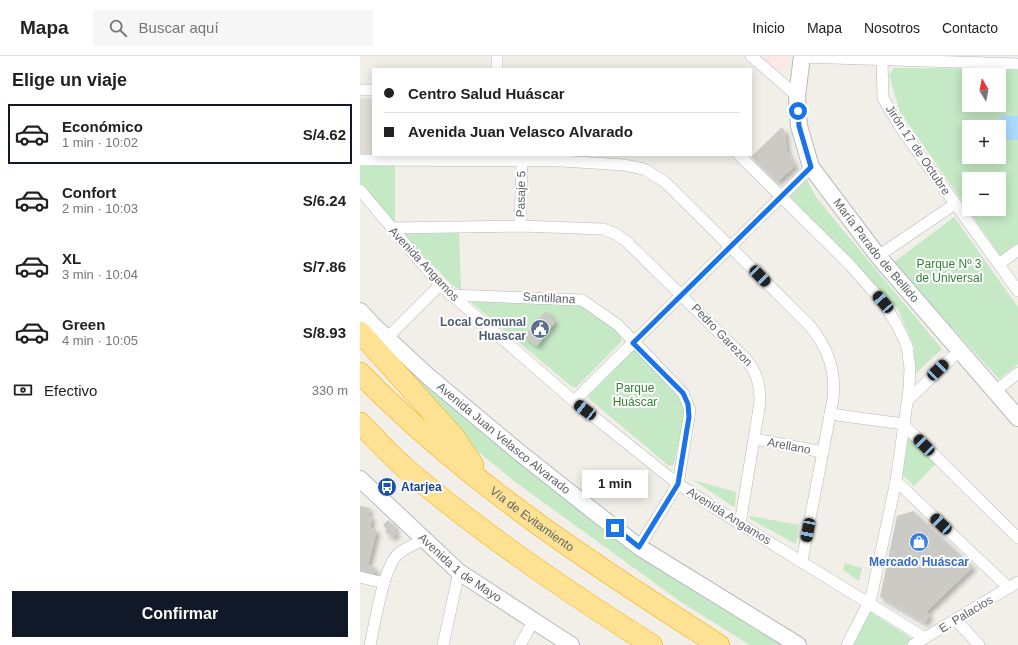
<!DOCTYPE html>
<html lang="es">
<meta charset="utf-8">
<style>
:root{--surface:#fff;--page:#f6f6f6;--text:#222;--muted:#767676;--line:#e0e0e0;--accent:#111827}
body{margin:0;font-family:Arial,sans-serif;background:var(--page);color:var(--text);height:100vh;display:flex;flex-direction:column;font-size:15px;white-space:nowrap}
*{box-sizing:border-box;margin:0}
p{font-size:13px;color:var(--muted)}
.icon{flex:none;width:22px;height:22px;fill:none;stroke:currentColor;stroke-width:2;stroke-linecap:round;stroke-linejoin:round}
.map{position:relative;flex:1;overflow:hidden}
.side{display:flex;flex-direction:column;background:var(--surface);width:360px}
.side>*{flex:none}
.banner{position:absolute;left:12px;top:12px;width:380px;height:88px;border-radius:0px;box-shadow:0 2px 10px #0003;display:grid;align-content:center;height:88px;padding:0 12px;background:var(--surface)}
.needle{width:26px;rotate:350deg}
.buttons{position:absolute;left:602px;top:12px;display:grid;gap:8px}
.buttons a{display:grid;place-items:center;width:44px;height:44px;border-radius:0px;background:var(--surface);box-shadow:0 2px 10px #0003;font-size:20px}
.end{position:absolute;width:18px;height:18px;margin:-9px;border:5px solid #1a73e8;background:#fff;box-shadow:0 0 0 2px #fff}
.from{border-radius:50%}
.bubble{position:absolute;height:28px;border-radius:0px;background:var(--surface);box-shadow:0 2px 10px #0003;font-size:13px;font-weight:600;line-height:28px;text-align:center}
.car{position:absolute;width:12px;height:24px;margin:-12px -6px;border-radius:5px;box-shadow:0 0 3px 1px #0007;background:linear-gradient(#222 24%,#8ab4d8 0 40%,#222 0 76%,#8ab4d8 0 86%,#222 0)}
.banner b{display:flex;align-items:center;gap:14px;height:38px;font-size:15px}
.banner b+b{border-top:1px solid var(--line)}
.banner i{width:10px;height:10px;background:var(--text)}
ul{padding:0;list-style:none}
li{display:flex;align-items:center;gap:12px;height:60px;margin:0 8px 6px;padding:0 4px;border:2px solid transparent;border-radius:0px}
li div{flex:1}
li b{display:block;font-size:15px}
li em{font-style:normal;font-weight:600}
li.current{border-color:var(--accent)}
li>.icon{width:36px;height:36px;stroke-width:1.5}
h2{padding:0 12px;font-size:18px;line-height:48px}
.pay{display:flex;align-items:center;gap:10px;height:44px;padding:0 12px;font-size:15px}
.pay p{margin-inline-start:auto}
.button{display:flex;gap:8px;margin-top:auto;padding:8px 12px}
.button a{flex:1;height:46px;border-radius:0px;background:var(--accent);color:#fff;font-size:16px;font-weight:600;line-height:46px;text-align:center}
header{display:flex;align-items:center;gap:24px;box-sizing:border-box;height:56px;padding:0 20px;background:var(--surface);border-bottom:1px solid var(--line)}
header strong{font-size:19px}
nav{display:flex;gap:22px;margin-inline-start:auto;font-size:14px}
.search{width:280px;height:36px;background:var(--page);display:flex;align-items:center;gap:10px;box-sizing:border-box;padding:0 14px;border-radius:0px;color:var(--muted);font-size:15px}
main{display:flex;flex:1;min-height:0}
.map>svg:first-child{display:block}
</style>
<header>
<strong>Mapa</strong>
<div class="search"><svg class="icon" aria-label="search" viewBox="0 0 24 24"><circle cx="10" cy="10" r="6"/><path d="M15 15l6 6"/></svg>Buscar aquí</div>
<nav><a>Inicio</a><a>Mapa</a><a>Nosotros</a><a>Contacto</a></nav>
</header>
<main>
<section class="side">
<h2>Elige un viaje</h2>
<ul>
<li class="current"><svg class="icon" aria-label="car" viewBox="0 0 24 24"><path d="M5 17H2v-5l4-1 3-4h7l3 4 3 1v5h-3M9 17h6M6 11h13"/><circle cx="7" cy="17" r="2"/><circle cx="17" cy="17" r="2"/></svg><div><b>Económico</b><p>1 min · 10:02</p></div><em>S/4.62</em></li>
<li><svg class="icon" aria-label="car" viewBox="0 0 24 24"><path d="M5 17H2v-5l4-1 3-4h7l3 4 3 1v5h-3M9 17h6M6 11h13"/><circle cx="7" cy="17" r="2"/><circle cx="17" cy="17" r="2"/></svg><div><b>Confort</b><p>2 min · 10:03</p></div><em>S/6.24</em></li>
<li><svg class="icon" aria-label="car" viewBox="0 0 24 24"><path d="M5 17H2v-5l4-1 3-4h7l3 4 3 1v5h-3M9 17h6M6 11h13"/><circle cx="7" cy="17" r="2"/><circle cx="17" cy="17" r="2"/></svg><div><b>XL</b><p>3 min · 10:04</p></div><em>S/7.86</em></li>
<li><svg class="icon" aria-label="car" viewBox="0 0 24 24"><path d="M5 17H2v-5l4-1 3-4h7l3 4 3 1v5h-3M9 17h6M6 11h13"/><circle cx="7" cy="17" r="2"/><circle cx="17" cy="17" r="2"/></svg><div><b>Green</b><p>4 min · 10:05</p></div><em>S/8.93</em></li>
</ul>
<div class="pay"><svg class="icon" aria-label="cash" viewBox="0 0 24 24"><path d="M3 7h18v10H3z"/><circle cx="12" cy="12" r="2"/></svg>Efectivo<p>330 m</p></div>
<div class="button"><a>Confirmar</a></div>
</section>
<div class="map">
<svg width="658" height="589" viewBox="0 0 658 589">
<defs>
<filter id="shadow"><feDropShadow dx="3.5" dy="3.5" stdDeviation="2" flood-color="#0004"/></filter>
</defs>
<rect width="100%" height="100%" fill="#f1efe8"/>
<path fill="#e1ded6" d="M 0,42 L 13,43 L 13,98 L 0,98 Z"/>
<path fill="#fce8e6" d="M 401,0 L 429,0 L 428,14 L 414,14 Z"/>
<g fill="#c5e8c5" fill-rule="evenodd">
<path d="M 534,12 L 658,13 L 658,190 L 642,202 L 540,56 L 529,19 ZM 609,19 L 639,19 L 639,49 L 609,49 ZM 609,71 L 639,71 L 639,101 L 609,101 ZM 609,123 L 639,123 L 639,153 L 609,153 Z"/>
<path d="M 0,107 L 35,108 L 35,166 L 30,166 L 0,128 Z"/>
<path d="M 447,123 L 454,138 L 468,156 L 582,293 L 555,318 L 554,290 L 538,253 L 430,141 Z"/>
<path d="M 594,161 L 658,251 L 658,308 L 639,323 L 533,207 Z"/>
<path d="M 99,177 L 101,234 L 92,229 L 43,178 Z"/>
<path d="M 112,244 L 217,247 L 251,269 L 261,280 L 261,286 L 217,331 L 212,331 L 112,247 Z"/>
<path d="M 274,293 L 320,340 L 325,356 L 314,409 L 309,410 L 227,341 Z"/>
<path d="M 32,294 L 160,406 L 283,503 L 425,589 L 390,589 L 321,546 L 154,425 L 104,384 L 60,339 Z"/>
<path d="M 548,382 L 576,407 L 554,430 L 540,416 Z"/>
<path d="M 333,424 L 376,436 L 375,450 L 374,451 Z"/>
<path d="M 390,460 L 439,469 L 436,488 L 390,463 Z"/>
<path d="M 485,507 L 502,512 L 499,525 L 483,514 Z"/>
<path d="M 509,555 L 551,582 L 551,585 L 545,589 L 490,589 Z"/>
</g>
<path fill="#aadaff" d="M 641,59 L 658,60 L 658,84 L 640,84 Z"/>
<g fill="#cccac5" filter="url(#shadow)">
<path d="M 422,71 L 425,76 L 427,95 L 435,110 L 417,126 L 391,101 Z"/>
<path d="M 186,255 L 195,266 L 177,290 L 163,280 Z"/>
<path d="M 0,450 L 10,452 L 8,460 L 12,461 L 10,472 L 17,474 L 8,509 L 16,512 L 13,520 L 0,517 Z"/>
<path d="M 553,455 L 613,511 L 566,556 L 570,559 L 565,567 L 520,541 L 537,460 Z"/>
<path d="M 28,464 L 36,472 L 34,474 L 37,477 L 33,482 L 25,476 L 27,474 L 23,469 Z"/>
</g>
<g fill="none" stroke-linecap="round" stroke-linejoin="round">
<g stroke="#b5b8bc" stroke-width="12">
<g id="street">
<path d="M 137,0 L 137,13"/>
<path d="M 391,0 L 437,40"/>
<path d="M 442,1 L 658,8"/>
<path d="M 522,4 L 523,42 L 540,71 L 658,235"/>
<path d="M 0,34 L 13,34"/>
<path d="M 379,99 L 490,209 L 511,233 L 523,246 L 536,267 L 547,290 L 550,312 L 549,333 L 536,425 L 511,542 L 487,589"/>
<path d="M 0,104 L 202,105 L 264,109 L 284,113 L 305,126 L 450,270 C 468,292 476,314 473,343 L 442,505"/>
<path d="M 0,134 L 80,229 L 214,345 L 318,428 L 380,468 L 565,582"/>
<path d="M 160,170 L 162,106"/>
<path d="M 31,172 L 160,170 L 243,173 L 256,178 L 267,186 L 386,303 C 397,317 400,328 400,346 L 380,468"/>
<path d="M 518,200 L 595,148"/>
<path d="M 639,208 L 658,194"/>
<path d="M 90,239 L 222,244 L 258,269 L 323,337 L 330,354 L 318,428 L 279,491"/>
<path d="M 27,282 L 80,229"/>
<path d="M 634,336 L 658,317"/>
<path d="M 548,344 L 599,295"/>
<path d="M 214,345 L 451,111"/>
<path d="M 470,358 L 543,368 L 658,482"/>
<path d="M 395,383 L 463,396"/>
<path d="M 536,425 L 649,532"/>
<path d="M 0,521 L 24,527"/>
<path d="M 596,564 L 619,589"/>
<path d="M 10,589 C 15,568 23,512 38,498 C 45,492 55,488 64,483"/>
<path d="M 83,589 L 99,516"/>
<path d="M 160,589 L 173,566"/>
<path d="M 553,589 L 658,526"/>
</g>
</g>
<g stroke="#b6babf" stroke-width="18">
<g id="secondary">
<path id="s1" d="M 442,0 L 437,40 L 439,70 L 451,111 L 518,200 L 658,362"/>
<path id="s2" d="M 0,255 L 13,269 L 69,321 L 160,397 L 279,491 L 438,589"/>
<path id="s3" d="M 0,423 L 99,516 L 211,589"/>
</g>
</g>
<g stroke="#f9ab00" stroke-width="22">
<g id="highway">
<path d="M 0,276 L 95,382 L 113,409"/>
<path id="s4" d="M 0,317 C 105,425 233,509 359,589"/>
<path d="M 0,367 C 15,382 29,398 45,412 C 122,478 206,535 292,589"/>
</g>
</g>
<use href="#street" stroke="#fff" stroke-width="11"/>
<use href="#secondary" stroke="#fff" stroke-width="16"/>
<use href="#highway" stroke="#fde293" stroke-width="21"/>
</g>
<g fill="none" stroke-linecap="round" stroke-linejoin="round">
<path stroke="#1a73e8" stroke-width="5" d="M 255,472 L 279,491 L 318,428 L 329,361 L 328,348 L 323,337 L 273,287 L 451,111 L 439,70 L 438,55"/>
</g>
<defs>
<g id="civic-disc" transform="scale(1)"><circle r="9.5" fill="#5c6f8a" stroke="#fff"/><path d="M-.6-6.5H3V-4.5H.6V-3L4-1V1h2V6H-6V1h2V-1L-.6-3ZM-1.2 2.5V6h2.4V2.5Z" fill="#fff"/></g>
<g id="bus-disc" transform="scale(1)"><circle r="9.5" fill="#1a4fb4" stroke="#fff"/><path d="M-5-6H5V4H4V6H2V4H-2V6H-4V4H-5ZM-3.5-4V0h7V-4ZM-3.5 1.2v1.5H-2V1.2ZM2 1.2v1.5H3.5V1.2Z" fill="#fff"/></g>
<g id="shop-disc" transform="scale(1)"><circle r="9.5" fill="#3f7fe0" stroke="#fff"/><path d="M-5-2.5h2.3a2.7 3.5 0 0 1 5.4 0H5L5.5 6h-11ZM-1.5-2.5h3a1.5 2.3 0 0 0-3 0Z" fill="#fff"/></g>
</defs>
<g fill-rule="evenodd">
<use href="#civic-disc" x="180" y="273"/>
<use href="#bus-disc" x="27" y="431"/>
<use href="#shop-disc" x="559" y="486"/>
</g>
<g text-anchor="middle" stroke-width="4" stroke-linejoin="round" paint-order="stroke">
<g font-size="12" fill="#5f6368" stroke="#fff">
<text transform="translate(558 94) rotate(56)" y="4">Jirón 17 de Octubre</text>
<text transform="translate(161 138) rotate(-89)" y="4">Pasaje 5</text>
<text dy="4" stroke="none"><textPath href="#s1" startOffset="219">María Parado de Bellido</textPath></text>
<text transform="translate(64 208) rotate(47)" y="4">Avenida Angamos</text>
<text transform="translate(189 242) rotate(3)" y="4">Santillana</text>
<text transform="translate(362 279) rotate(46)" y="4">Pedro Garezon</text>
<text dy="4" stroke="none"><textPath href="#s2" startOffset="192">Avenida Juan Velasco Alvarado</textPath></text>
<text transform="translate(429 390) rotate(11)" y="4">Arellano</text>
<text transform="translate(369 460) rotate(32)" y="4">Avenida Angamos</text>
<text dy="4" stroke="none"><textPath href="#s4" startOffset="226">Vía de Evitamiento</textPath></text>
<text dy="4" stroke="none"><textPath href="#s3" startOffset="134">Avenida 1 de Mayo</textPath></text>
<text transform="translate(606 558) rotate(-31)" y="4">E. Palacios</text>
</g>
<g font-size="12" fill="#348238" stroke="#fff">
<text x="589" y="212">Parque Nº 3<tspan x="589" dy="14">de Universal</tspan></text>
<text x="275" y="336">Parque<tspan x="275" dy="14">Huáscar</tspan></text>
</g>
<g font-size="12" font-weight="bold" fill="#4e5e75" stroke="#fff" text-anchor="end">
<text x="166" y="270">Local Comunal<tspan x="166" dy="14">Huascar</tspan></text>
</g>
<g font-size="12" font-weight="bold" fill="#164399" stroke="#fff" text-anchor="start">
<text x="41" y="435">Atarjea</text>
</g>
<g font-size="12" font-weight="bold" fill="#366cbe" stroke="#fff">
<text x="559" y="510">Mercado Huáscar</text>
</g>
</g>
</svg>
<div class="buttons">
<a><svg class="needle" viewBox="-14 -14 28 28"><path d="M0-13l5 13h-10z" fill="#e53935"/><path d="M0 13l5-13h-10z" fill="#767676"/></svg></a>
<a>+</a>
<a>−</a>
</div>
<i class="end from" style="left:438px;top:55px"></i>
<i class="end" style="left:255px;top:472px"></i>
<div class="bubble" style="left:222px;top:414px;width:66px">1 min</div>
<i class="car" style="left:400px;top:220px;rotate:136deg"></i>
<i class="car" style="left:523px;top:246px;rotate:319deg"></i>
<i class="car" style="left:578px;top:314px;rotate:46deg"></i>
<i class="car" style="left:225px;top:354px;rotate:308deg"></i>
<i class="car" style="left:564px;top:389px;rotate:315deg"></i>
<i class="car" style="left:581px;top:468px;rotate:313deg"></i>
<i class="car" style="left:448px;top:474px;rotate:191deg"></i>
<div class="banner">
<b><i class="from"></i>Centro Salud Huáscar</b>
<b><i></i>Avenida Juan Velasco Alvarado</b>
</div>
</div>
</main>
